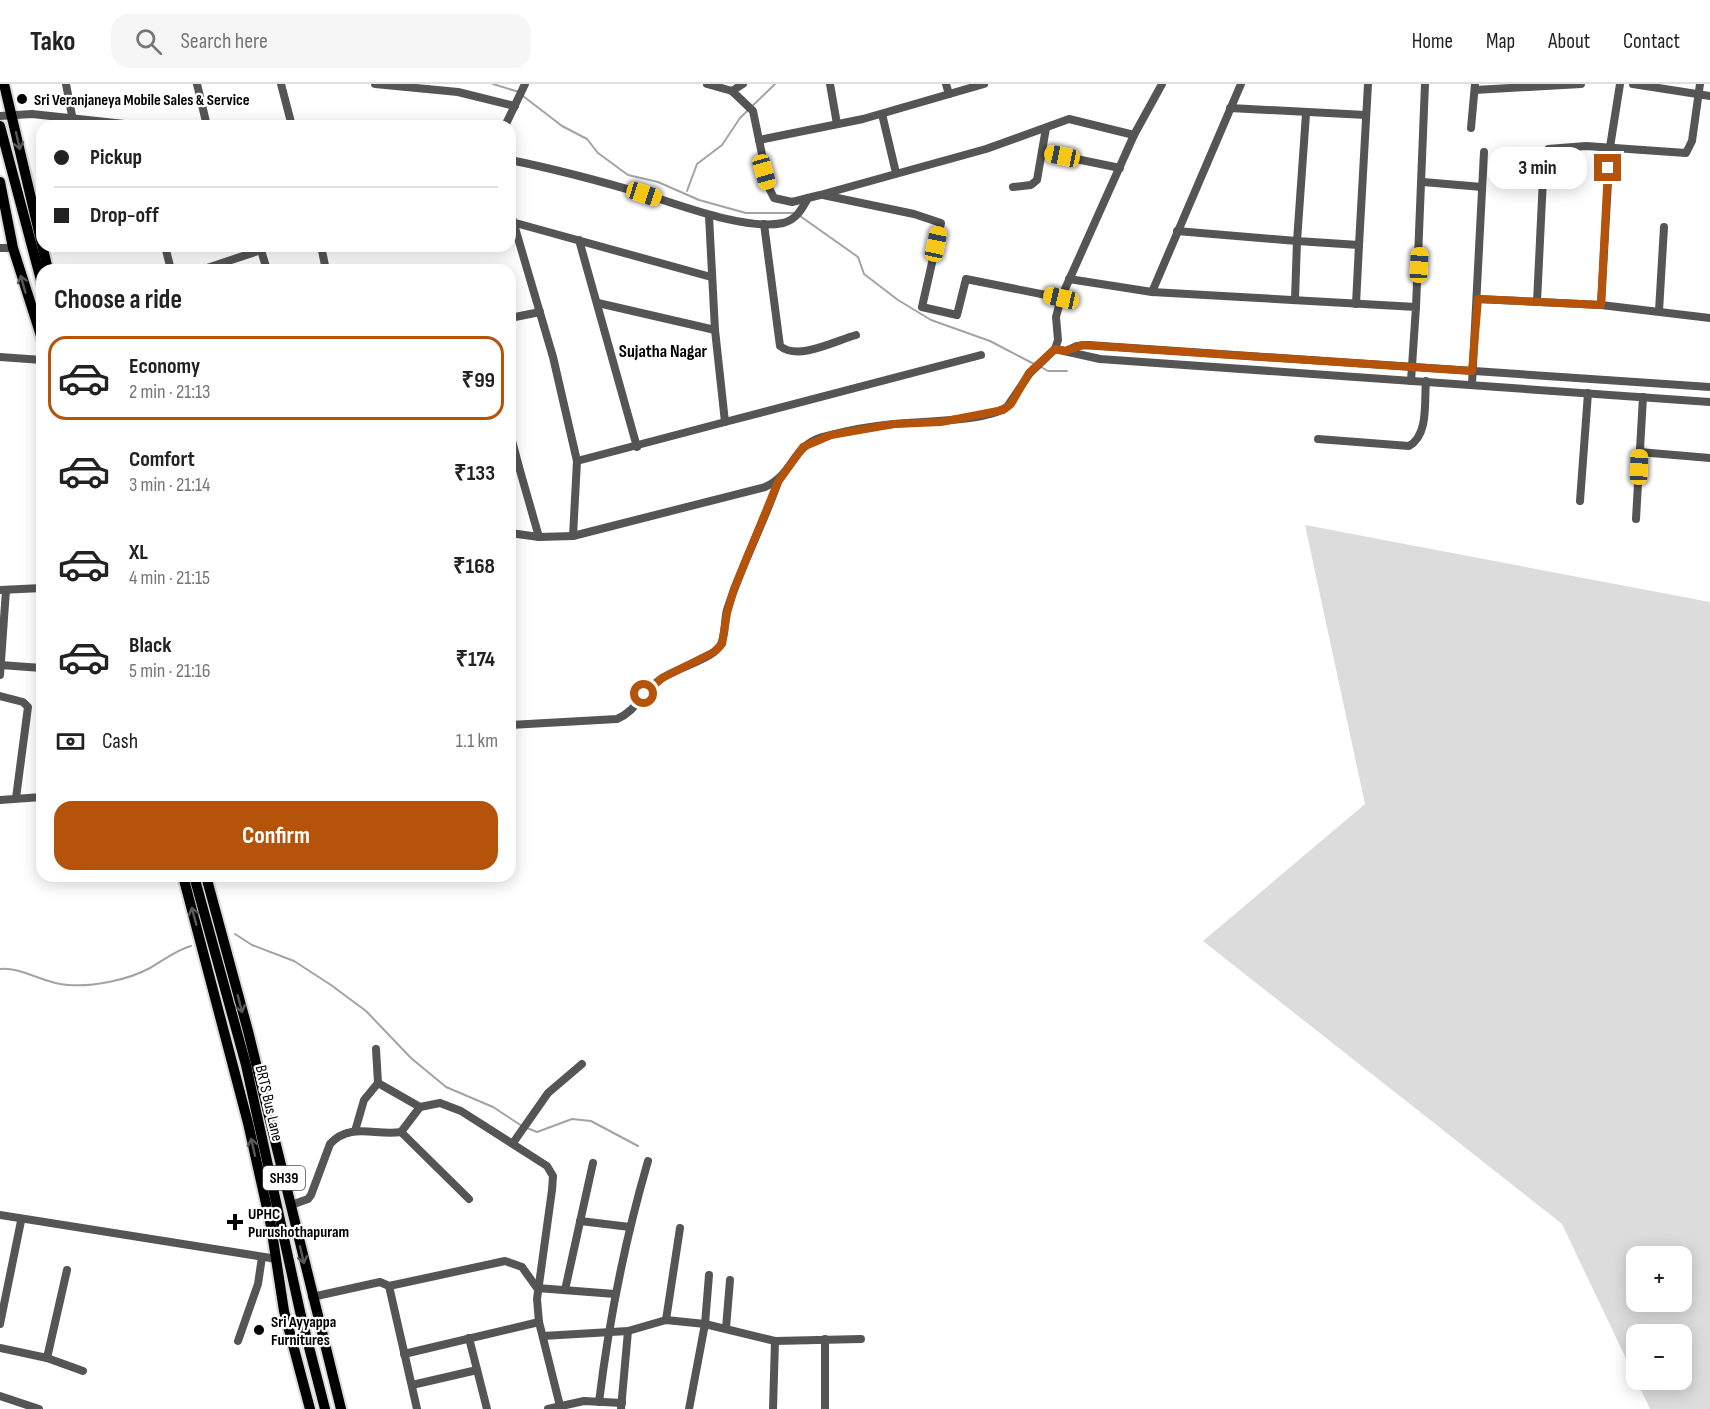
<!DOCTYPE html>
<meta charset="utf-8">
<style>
:root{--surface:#fff;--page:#f6f6f6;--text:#222;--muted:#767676;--line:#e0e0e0;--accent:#b45309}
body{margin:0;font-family:"Sofia Sans Condensed",sans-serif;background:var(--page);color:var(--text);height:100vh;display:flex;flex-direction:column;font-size:22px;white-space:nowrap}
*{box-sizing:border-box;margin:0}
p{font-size:20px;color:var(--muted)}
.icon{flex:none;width:33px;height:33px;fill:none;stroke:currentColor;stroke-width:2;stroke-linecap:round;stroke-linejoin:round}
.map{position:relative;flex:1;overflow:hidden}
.sheet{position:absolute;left:36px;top:180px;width:480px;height:618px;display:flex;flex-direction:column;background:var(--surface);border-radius:18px;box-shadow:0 3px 15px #0003}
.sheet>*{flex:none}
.hud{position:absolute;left:36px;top:36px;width:480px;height:132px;border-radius:18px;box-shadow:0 3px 15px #0003;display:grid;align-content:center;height:132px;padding:0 18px;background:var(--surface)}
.tools{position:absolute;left:1626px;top:1162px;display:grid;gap:12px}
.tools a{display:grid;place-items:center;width:66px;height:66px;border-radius:12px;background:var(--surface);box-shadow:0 3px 15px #0003;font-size:30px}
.end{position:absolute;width:27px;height:27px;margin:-14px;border:8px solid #b45309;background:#fff;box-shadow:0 0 0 3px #fff}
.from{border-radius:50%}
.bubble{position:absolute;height:42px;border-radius:18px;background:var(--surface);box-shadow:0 3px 15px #0003;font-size:20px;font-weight:700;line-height:42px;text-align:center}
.car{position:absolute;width:18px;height:36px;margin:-18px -9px;border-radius:8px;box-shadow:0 0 4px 2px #0007;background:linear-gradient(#f5c518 24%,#345 0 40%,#f5c518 0 76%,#345 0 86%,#f5c518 0)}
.hud b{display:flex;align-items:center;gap:21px;height:57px;font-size:22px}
.hud b+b{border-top:2px solid var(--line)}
.hud i{width:15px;height:15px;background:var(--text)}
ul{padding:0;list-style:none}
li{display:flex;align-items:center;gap:18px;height:84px;margin:0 12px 9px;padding:0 6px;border:3px solid transparent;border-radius:18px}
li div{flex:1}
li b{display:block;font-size:22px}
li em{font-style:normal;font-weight:700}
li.active{border-color:var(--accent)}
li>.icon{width:54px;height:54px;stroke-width:1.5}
h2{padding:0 18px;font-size:27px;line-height:72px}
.pay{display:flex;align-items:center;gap:15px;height:66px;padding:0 18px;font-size:22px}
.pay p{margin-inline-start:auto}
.cta{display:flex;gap:12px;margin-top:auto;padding:12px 18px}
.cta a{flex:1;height:69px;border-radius:18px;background:var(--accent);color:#fff;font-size:24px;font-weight:700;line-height:69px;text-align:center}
header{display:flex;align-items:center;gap:36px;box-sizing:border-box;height:84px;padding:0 30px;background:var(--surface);border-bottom:2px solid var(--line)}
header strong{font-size:28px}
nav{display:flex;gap:33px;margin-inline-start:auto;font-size:21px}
.search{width:420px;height:54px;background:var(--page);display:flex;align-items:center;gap:15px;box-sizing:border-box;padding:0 21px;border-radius:18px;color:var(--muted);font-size:22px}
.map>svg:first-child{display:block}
</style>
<header>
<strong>Tako</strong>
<div class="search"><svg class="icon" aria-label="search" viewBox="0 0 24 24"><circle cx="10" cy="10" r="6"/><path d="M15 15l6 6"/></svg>Search here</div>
<nav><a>Home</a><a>Map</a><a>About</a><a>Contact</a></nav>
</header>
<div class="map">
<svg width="1710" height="1325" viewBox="0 0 1710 1325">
<rect width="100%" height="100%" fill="#fff"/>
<path fill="#dcdcdc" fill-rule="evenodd" d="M 1305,441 L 1710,518 L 1710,1325 L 1650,1325 L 1562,1140 L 1203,857 L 1365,720 ZM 1636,1173 L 1682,1173 L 1682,1218 L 1636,1218 ZM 1636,1251 L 1682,1251 L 1682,1296 L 1636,1296 Z"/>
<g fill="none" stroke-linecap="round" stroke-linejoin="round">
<g stroke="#a3a3a3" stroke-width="2">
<path d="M 493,0 L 519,8"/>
<path d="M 523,12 L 562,42 L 587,55 L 598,69 L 628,91 L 658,98 L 699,116 L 746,129 L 795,129"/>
<path d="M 687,107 L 697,80 L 722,61 L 740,34 L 775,0"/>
<path d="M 800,132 L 858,173 L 864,190 L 898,216 L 931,236 L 990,257 L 1036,281"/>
<path d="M 1041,283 L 1048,287 L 1067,287"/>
<path d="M 235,850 L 252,861 L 294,877 L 331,901 L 366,927 L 411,974 L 446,1003 L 493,1023 L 522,1042"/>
<path d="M 0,885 C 23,883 44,900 68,901 C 93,903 128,896 150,884 C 164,876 176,866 191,862"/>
<path d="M 527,1044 L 537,1048 L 572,1035 L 591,1037 L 638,1062"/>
</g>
<g stroke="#dbdbdb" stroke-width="14">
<g id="major">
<path d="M 4,0 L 48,186"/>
<path d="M 0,42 L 42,200"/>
<path d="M 0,98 L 13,164 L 42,255"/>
<path d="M 183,792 L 248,1039 L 271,1142 L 284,1227 L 310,1325"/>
<path d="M 194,792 L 246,981 L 301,1232 L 325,1325"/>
<path d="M 206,792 L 248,947 L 341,1325"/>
</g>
</g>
<g stroke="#555" stroke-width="8">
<path d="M 66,0 L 74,42"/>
<path d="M 197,0 L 207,42"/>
<path d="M 281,0 L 292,42"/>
<path d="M 375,0 L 458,8 L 515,22"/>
<path d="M 707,0 L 732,7 L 753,27 L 769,104 L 774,114 L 792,118 L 820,111 L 986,65 L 1069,35 L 1134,51"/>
<path d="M 830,0 L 837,40"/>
<path d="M 946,0 L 949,10"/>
<path d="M 1633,0 L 1710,12"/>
<path d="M 1475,6 L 1581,0"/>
<path d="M 732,7 L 743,0"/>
<path d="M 1230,24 L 1366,31"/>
<path d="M 882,30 L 896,89"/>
<path d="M 1306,30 L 1297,157 L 1359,161 L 1356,220"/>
<path d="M 0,32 L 32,30 L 143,42"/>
<path d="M 505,42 L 525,0"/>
<path d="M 1471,44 L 1475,0"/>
<path d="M 759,56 L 863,35 L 984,0"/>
<path d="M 1042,68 L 1120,84"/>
<path d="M 510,76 C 555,85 600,97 644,110 C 680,121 746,147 783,139 C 796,136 802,125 808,114"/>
<path d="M 1423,98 L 1482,103"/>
<path d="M 1013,103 L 1031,101 L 1037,96 L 1046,44"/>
<path d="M 823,111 L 914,130 L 941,139 L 922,223 L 957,231 L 966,195 L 1061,214"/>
<path d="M 510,127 L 553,273 L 577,377 L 573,452 L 765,403 C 793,391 792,362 822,353 C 845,347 871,342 894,340 C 923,337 983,338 1007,323 L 1030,289 L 1055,265 L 1058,256 L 1056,233 L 1061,214 L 1134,51 L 1162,0"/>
<path d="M 512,138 L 711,193"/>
<path d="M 764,140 L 780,262 C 798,277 835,257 856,251"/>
<path d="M 1177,147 L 1297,157 L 1295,215"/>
<path d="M 579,156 L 637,363"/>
<path d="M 1359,161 L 1368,0"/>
<path d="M 165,162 L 171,186"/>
<path d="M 321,162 L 326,186"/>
<path d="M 260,163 L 267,186"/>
<path d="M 0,164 L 13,164"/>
<path d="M 201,186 L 261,166"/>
<path d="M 1069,195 L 1152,208 L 1416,223 L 1411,297"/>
<path d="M 1152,208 L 1241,0"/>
<path d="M 1478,215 L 1601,221 L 1710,234"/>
<path d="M 1537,218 L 1544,74 L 1548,65 L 1586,62 L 1686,69 L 1692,57 L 1700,0"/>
<path d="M 598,219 L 715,246"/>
<path d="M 1601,221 L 1610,63 L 1620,0"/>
<path d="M 1416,223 L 1425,0"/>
<path d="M 1659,227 L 1664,143"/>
<path d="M 510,234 L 540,228"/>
<path d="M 1055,265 L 1100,275 L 1710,318"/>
<path d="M 1066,267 L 1077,262 L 1088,261 L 1710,303"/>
<path d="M 0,273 L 42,276"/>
<path d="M 1472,300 L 1484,68"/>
<path d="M 725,338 L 981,271"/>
<path d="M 510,349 L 519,383 L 510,385"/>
<path d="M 1318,355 L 1409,362 C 1429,351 1424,318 1426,297"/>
<path d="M 1639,368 L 1710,374"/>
<path d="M 577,377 L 725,338 L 715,246 L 709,132"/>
<path d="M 519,383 L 539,453"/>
<path d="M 1580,417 L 1588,309"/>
<path d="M 1636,435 L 1643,313"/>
<path d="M 510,449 L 539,453 L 573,452"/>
<path d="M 0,506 L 42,504"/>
<path d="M 0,581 L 42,584"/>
<path d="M 0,591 L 6,506"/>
<path d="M 0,612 L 23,618 L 28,623 L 16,714"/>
<path d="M 510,641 L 617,635 C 636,627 641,610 657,598 C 673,584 708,578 720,562 C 726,553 724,536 727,526 C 741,482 763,441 778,398"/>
<path d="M 0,716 L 42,713"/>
<path d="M 378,999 L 420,1023"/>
<path d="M 355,1047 L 364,1016 L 378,999 L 376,965"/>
<path d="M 401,1048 L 469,1115"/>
<path d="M 513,1059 L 548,1009 L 582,980"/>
<path d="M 291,1121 L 308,1115 L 311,1111 L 330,1060 C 350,1038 375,1052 401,1048 L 420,1023 L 440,1019 L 461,1027 L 547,1082 L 553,1092 L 552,1106 L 537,1215 L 539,1238 L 560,1322"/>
<path d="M 0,1131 L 277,1175"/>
<path d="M 580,1137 L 630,1143"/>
<path d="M 389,1202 L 505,1177 L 522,1183 L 537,1204 L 615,1210"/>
<path d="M 565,1206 L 593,1079"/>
<path d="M 312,1213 L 380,1198 L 389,1202 L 417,1325"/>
<path d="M 666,1236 L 680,1144"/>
<path d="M 0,1240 L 21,1137"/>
<path d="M 726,1244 L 730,1196"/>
<path d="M 543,1252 L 628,1247 L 666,1236 L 705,1240 L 775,1257 L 861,1255"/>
<path d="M 469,1254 L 487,1325"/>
<path d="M 825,1255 L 825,1325"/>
<path d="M 238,1257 L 258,1200 L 262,1173"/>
<path d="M 0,1264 L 47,1274 L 67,1186"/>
<path d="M 404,1270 L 539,1238"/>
<path d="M 47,1274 L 83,1287"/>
<path d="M 412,1301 L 477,1286"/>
<path d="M 0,1312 L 39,1325"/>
<path d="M 599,1318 C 609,1236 625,1156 648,1077"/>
<path d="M 548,1325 L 584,1317 L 622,1319"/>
<path d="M 621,1325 L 628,1247"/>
<path d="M 689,1325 L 705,1240 L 709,1191"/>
<path d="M 773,1325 L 775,1257"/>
</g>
<use href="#major" stroke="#000" stroke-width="10"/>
</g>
<defs><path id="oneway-shaft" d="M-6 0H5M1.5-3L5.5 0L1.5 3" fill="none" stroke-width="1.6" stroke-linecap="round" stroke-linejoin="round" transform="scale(1.5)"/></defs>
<g stroke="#595959">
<use href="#oneway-shaft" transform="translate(18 57) rotate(77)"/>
<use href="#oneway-shaft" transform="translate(23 200) rotate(-106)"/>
<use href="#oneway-shaft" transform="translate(194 832) rotate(-105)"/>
<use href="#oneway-shaft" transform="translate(240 920) rotate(75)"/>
<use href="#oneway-shaft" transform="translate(253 1063) rotate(-103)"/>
<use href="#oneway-shaft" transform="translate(302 1171) rotate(77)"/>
</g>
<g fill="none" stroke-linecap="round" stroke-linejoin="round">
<path stroke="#b45309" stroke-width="8" d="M 644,610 L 662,594 L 714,568 L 722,560 L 727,529 L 734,505 L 778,398 L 803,363 L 831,351 L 894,340 L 941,338 L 1003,326 L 1011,320 L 1029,289 L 1055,265 L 1066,267 L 1082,261 L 1472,287 L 1478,215 L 1601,221 L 1608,84"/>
</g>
<g fill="#000" stroke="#fff" stroke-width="2">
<circle cx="22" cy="15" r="6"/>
<path d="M232 1129h6v6h6v6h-6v6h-6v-6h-6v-6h6z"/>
<circle cx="259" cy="1246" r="6"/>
</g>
<g text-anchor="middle" stroke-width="4.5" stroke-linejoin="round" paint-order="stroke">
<rect fill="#fff" stroke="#4c4c4c" stroke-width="1.5" x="263" y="1082" width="42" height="24" rx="4.5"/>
<g font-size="15" font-weight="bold" fill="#000">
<text x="284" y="1099">SH39</text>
</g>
<g font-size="16" font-weight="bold" fill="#000" stroke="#fff" text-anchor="start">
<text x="34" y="21">Sri Veranjaneya Mobile Sales &amp; Service</text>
<text x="248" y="1135">UPHC<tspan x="248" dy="18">Purushothapuram</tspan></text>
<text x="271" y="1243">Sri Ayyappa<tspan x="271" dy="18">Furnitures</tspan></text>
</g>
<g font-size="16" fill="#000" stroke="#fff">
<text transform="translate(270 1019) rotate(77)" y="6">BRTS Bus Lane</text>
</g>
<g font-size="18" font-weight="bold" fill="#000" stroke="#fff">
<text x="663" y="273">Sujatha Nagar</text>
</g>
</g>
</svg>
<div class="tools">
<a>+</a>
<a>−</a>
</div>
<i class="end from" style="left:644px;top:610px"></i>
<i class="end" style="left:1608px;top:84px"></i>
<div class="bubble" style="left:1488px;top:63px;width:99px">3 min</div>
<i class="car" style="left:1062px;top:72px;rotate:282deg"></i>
<i class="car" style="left:764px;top:88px;rotate:164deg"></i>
<i class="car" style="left:644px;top:110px;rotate:108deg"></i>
<i class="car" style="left:936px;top:160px;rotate:12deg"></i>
<i class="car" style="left:1419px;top:181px;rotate:3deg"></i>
<i class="car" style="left:1061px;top:214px;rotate:283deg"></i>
<i class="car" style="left:1639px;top:383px;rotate:2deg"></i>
<div class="hud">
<b><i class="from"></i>Pickup</b>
<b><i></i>Drop-off</b>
</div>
<section class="sheet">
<h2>Choose a ride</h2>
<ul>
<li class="active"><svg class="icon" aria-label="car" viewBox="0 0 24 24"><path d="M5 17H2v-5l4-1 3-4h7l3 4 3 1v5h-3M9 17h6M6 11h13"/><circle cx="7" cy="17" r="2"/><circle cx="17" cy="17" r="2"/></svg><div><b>Economy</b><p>2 min · 21:13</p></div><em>₹99</em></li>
<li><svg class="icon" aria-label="car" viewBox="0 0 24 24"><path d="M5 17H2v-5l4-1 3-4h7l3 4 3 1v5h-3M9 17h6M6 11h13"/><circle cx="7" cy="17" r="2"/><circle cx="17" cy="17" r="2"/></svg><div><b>Comfort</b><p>3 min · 21:14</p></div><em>₹133</em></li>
<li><svg class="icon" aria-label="car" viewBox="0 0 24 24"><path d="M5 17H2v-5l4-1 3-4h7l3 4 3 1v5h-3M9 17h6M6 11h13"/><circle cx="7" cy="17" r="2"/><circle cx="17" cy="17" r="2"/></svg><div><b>XL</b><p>4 min · 21:15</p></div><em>₹168</em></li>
<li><svg class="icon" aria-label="car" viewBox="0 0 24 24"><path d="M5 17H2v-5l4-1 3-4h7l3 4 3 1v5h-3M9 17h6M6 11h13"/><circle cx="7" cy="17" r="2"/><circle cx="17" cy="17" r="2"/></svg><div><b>Black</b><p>5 min · 21:16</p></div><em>₹174</em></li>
</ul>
<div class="pay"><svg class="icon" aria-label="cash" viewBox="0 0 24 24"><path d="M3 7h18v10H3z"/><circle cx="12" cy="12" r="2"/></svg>Cash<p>1.1 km</p></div>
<div class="cta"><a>Confirm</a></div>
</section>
</div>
